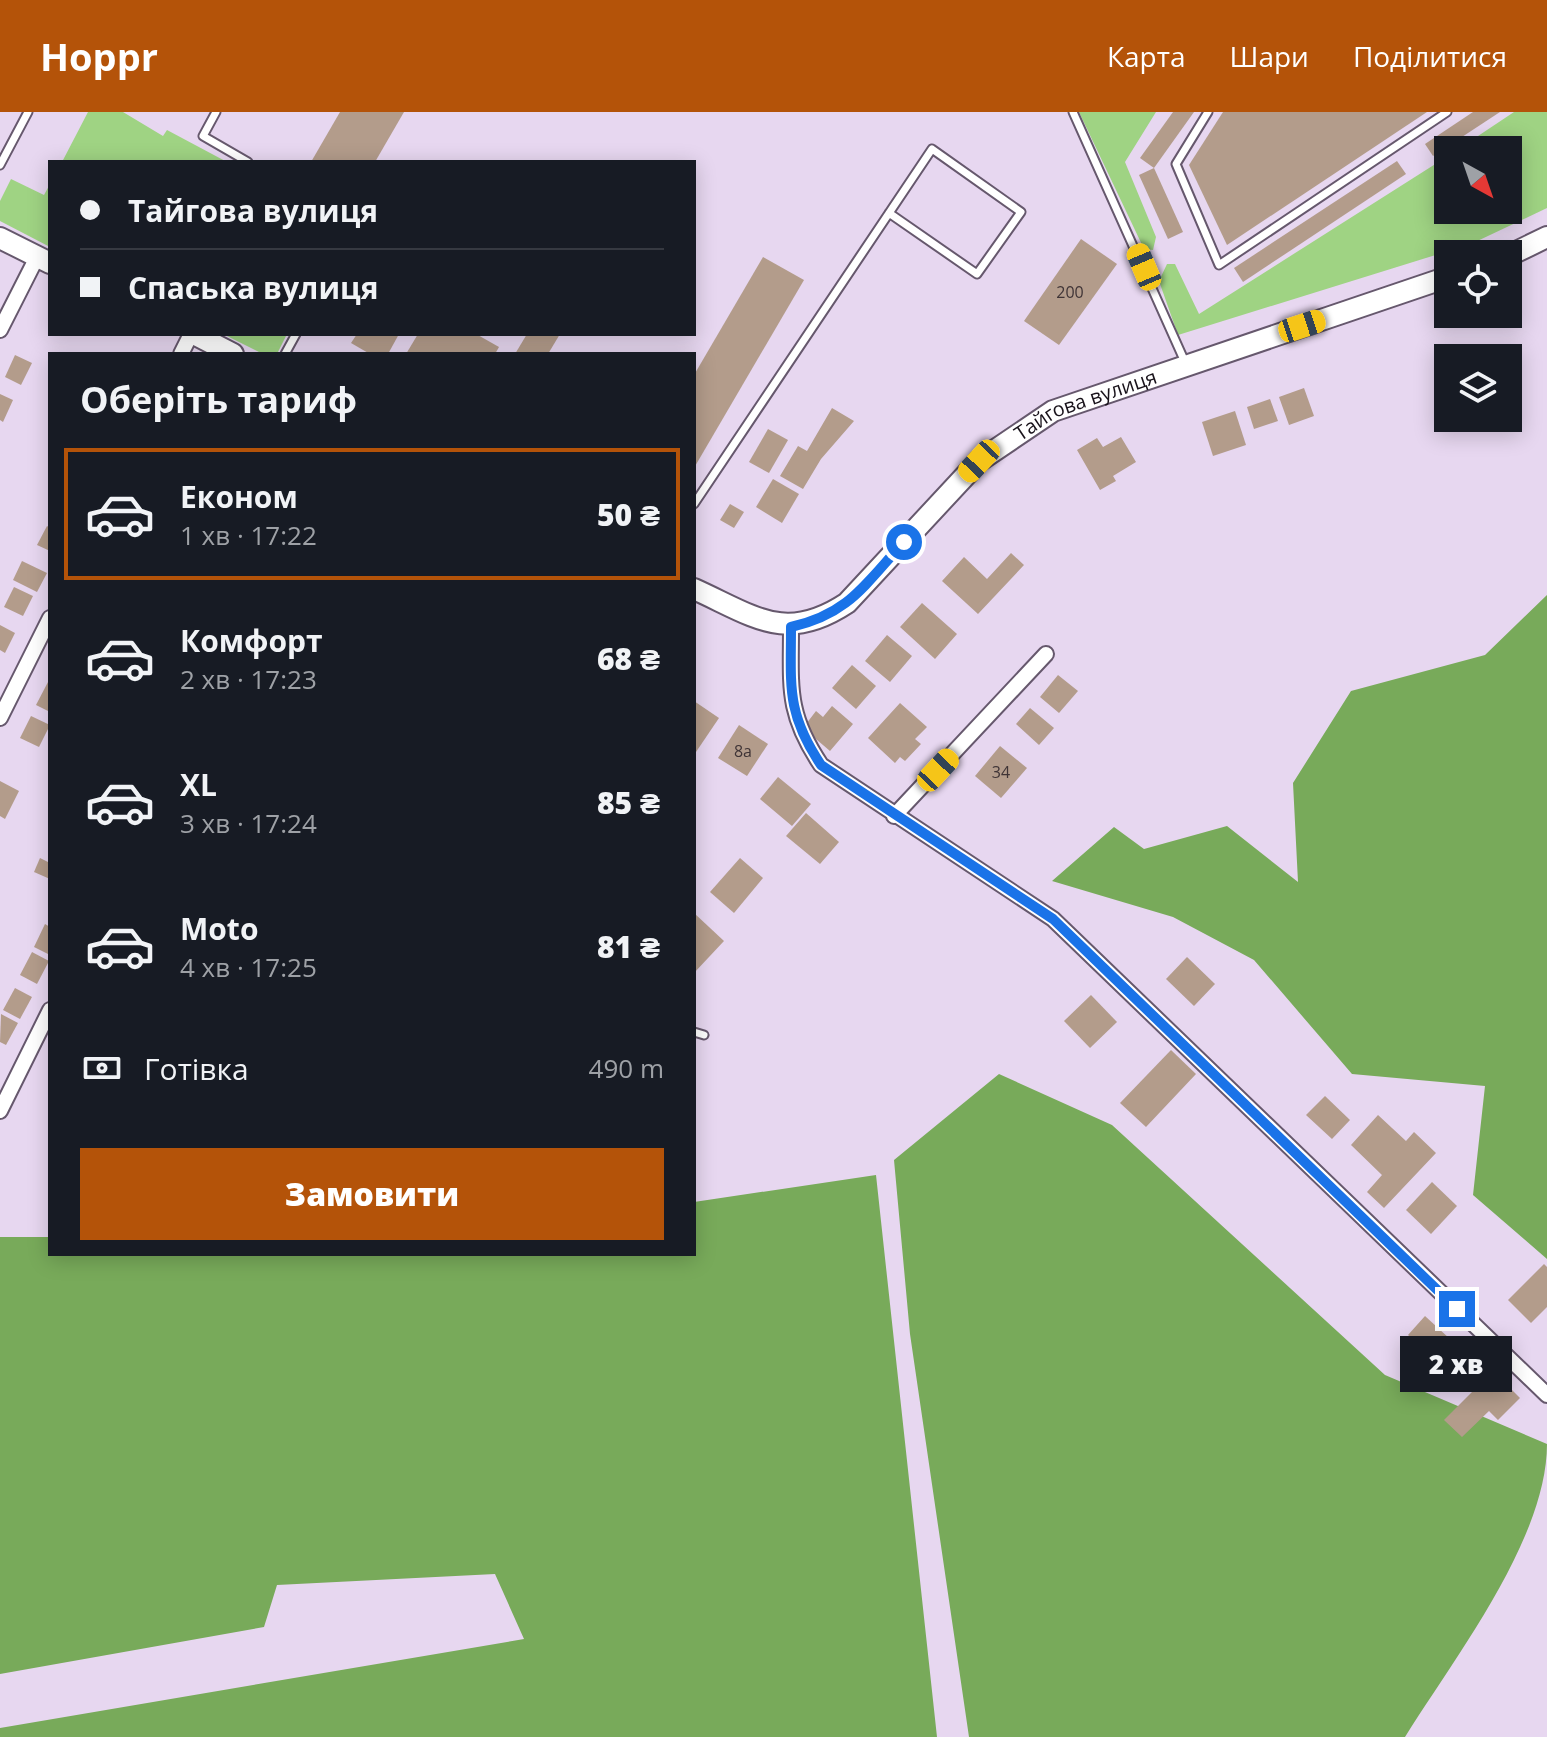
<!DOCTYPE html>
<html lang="uk">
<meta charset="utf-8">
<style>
:root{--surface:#171b24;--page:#242831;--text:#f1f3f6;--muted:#9ea1a6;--line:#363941;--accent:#b45309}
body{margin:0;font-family:"Open Sans",sans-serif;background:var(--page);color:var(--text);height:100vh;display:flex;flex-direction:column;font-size:30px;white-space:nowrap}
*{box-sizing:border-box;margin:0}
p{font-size:26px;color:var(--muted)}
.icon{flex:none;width:44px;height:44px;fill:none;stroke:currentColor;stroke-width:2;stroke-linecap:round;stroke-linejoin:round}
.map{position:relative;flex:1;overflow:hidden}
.sheet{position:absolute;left:48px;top:240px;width:648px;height:904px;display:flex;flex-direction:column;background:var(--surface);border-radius:0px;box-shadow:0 4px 20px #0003}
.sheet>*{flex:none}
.guide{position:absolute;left:48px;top:48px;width:648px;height:176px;border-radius:0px;box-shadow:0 4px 20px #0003;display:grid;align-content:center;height:176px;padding:0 32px;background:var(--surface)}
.needle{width:52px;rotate:140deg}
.buttons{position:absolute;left:1434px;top:24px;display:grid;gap:16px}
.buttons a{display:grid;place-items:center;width:88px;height:88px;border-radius:0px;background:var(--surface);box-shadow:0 4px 20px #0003;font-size:40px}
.end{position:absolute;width:36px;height:36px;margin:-18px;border:10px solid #1a73e8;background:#fff;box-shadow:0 0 0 4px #fff}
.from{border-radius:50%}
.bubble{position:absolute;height:56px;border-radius:0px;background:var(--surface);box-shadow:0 4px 20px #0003;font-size:26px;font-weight:800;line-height:56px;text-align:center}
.car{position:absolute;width:24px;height:48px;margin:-24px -12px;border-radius:10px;box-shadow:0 0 6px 2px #0007;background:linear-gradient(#f5c518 24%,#345 0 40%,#f5c518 0 76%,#345 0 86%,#f5c518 0)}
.guide b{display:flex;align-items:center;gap:28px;height:76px;font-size:30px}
.guide b+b{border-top:2px solid var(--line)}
.guide i{width:20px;height:20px;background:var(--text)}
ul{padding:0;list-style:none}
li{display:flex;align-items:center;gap:24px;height:132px;margin:0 16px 12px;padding:0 16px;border:4px solid transparent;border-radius:0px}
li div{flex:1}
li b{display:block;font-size:30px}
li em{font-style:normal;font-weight:800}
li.on{border-color:var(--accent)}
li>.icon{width:72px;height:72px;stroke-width:1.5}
h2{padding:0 32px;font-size:36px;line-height:96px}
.pay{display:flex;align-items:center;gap:20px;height:88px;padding:0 32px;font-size:30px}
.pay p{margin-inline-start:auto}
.button{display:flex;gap:16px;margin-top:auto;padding:16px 32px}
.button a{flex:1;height:92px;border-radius:0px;background:var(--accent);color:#fff;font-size:32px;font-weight:800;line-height:92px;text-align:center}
header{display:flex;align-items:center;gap:48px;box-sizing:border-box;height:112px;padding:0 40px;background:var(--accent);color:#fff}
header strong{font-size:38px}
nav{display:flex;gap:44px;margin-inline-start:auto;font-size:28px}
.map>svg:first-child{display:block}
</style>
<header>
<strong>Hoppr</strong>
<nav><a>Карта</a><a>Шари</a><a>Поділитися</a></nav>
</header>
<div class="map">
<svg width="1547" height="1625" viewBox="0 0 1547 1625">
<rect width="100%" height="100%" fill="#e7d7f0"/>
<g fill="#9fd383">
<path d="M 88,0 L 123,0 L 163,24 L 167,18 L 227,50 L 62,50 Z"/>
<path d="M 1079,0 L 1156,0 L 1125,50 L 1156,125 L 1153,138 L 1144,137 Z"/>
<path d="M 1514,0 L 1547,0 L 1547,96 L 1471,132 L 1178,223 L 1159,169 L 1167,152 L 1175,152 L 1199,202 L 1448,44 L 1448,98 L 1508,98 L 1508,38 L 1457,38 Z"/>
<path d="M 11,67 L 44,83 L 50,72 L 50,135 L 0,109 L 0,89 Z"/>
<path d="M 223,222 L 287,222 L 277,242 L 263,242 Z"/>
</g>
<g fill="#78aa5a">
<path d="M 1547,483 L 1547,1147 L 1473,1083 L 1485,974 L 1352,962 L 1254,848 L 1173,805 L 1052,769 L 1114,715 L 1144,737 L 1227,714 L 1298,770 L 1293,671 L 1351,579 L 1485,543 Z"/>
<path d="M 999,962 L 1112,1013 L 1385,1263 L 1547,1332 C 1547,1427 1455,1545 1405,1625 L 969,1625 L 910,1222 L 894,1048 Z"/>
<path d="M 876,1063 L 937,1625 L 0,1625 L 0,1616 L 524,1527 L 495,1462 L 277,1473 L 264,1515 L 0,1562 L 0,1125 L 50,1125 L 50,1142 L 694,1142 L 694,1090 Z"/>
</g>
<g fill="#b39c8b">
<path d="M 340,0 L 404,0 L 375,50 L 311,50 Z"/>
<path d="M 1173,0 L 1194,0 L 1154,56 L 1140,46 Z"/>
<path d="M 1223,0 L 1427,0 L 1227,133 L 1189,53 Z"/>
<path d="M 1473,0 L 1500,0 L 1433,44 L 1425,32 Z"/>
<path d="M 1397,49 L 1406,62 L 1243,170 L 1234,156 Z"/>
<path d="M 1154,56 L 1183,120 L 1168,127 L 1139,63 Z"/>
<path d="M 1081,127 L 1117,152 L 1059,233 L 1024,209 Z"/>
<path d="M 763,145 L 804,168 L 694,356 L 694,263 Z"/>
<path d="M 357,222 L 399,222 L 388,242 L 370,242 L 351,231 Z"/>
<path d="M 418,222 L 476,222 L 499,235 L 495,242 L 406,242 Z"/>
<path d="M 527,222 L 560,222 L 548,242 L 515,242 Z"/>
<path d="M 15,243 L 32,251 L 21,273 L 5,265 Z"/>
<path d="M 1304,276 L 1314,304 L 1289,313 L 1279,285 Z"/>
<path d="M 0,282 L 13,288 L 3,310 L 0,308 Z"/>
<path d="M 1270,287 L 1278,309 L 1254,317 L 1247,295 Z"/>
<path d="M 832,296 L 854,309 L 821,347 L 803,377 L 780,364 L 798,334 L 807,339 Z"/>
<path d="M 1235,299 L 1246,333 L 1213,344 L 1202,310 Z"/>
<path d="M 768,317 L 788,328 L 769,361 L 749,350 Z"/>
<path d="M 1121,325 L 1136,350 L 1113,364 L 1116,369 L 1100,378 L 1077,338 L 1097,326 L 1103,335 Z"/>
<path d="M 773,367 L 799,382 L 782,411 L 756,395 Z"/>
<path d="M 730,392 L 744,400 L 734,416 L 720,408 Z"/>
<path d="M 47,414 L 50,416 L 50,439 L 37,433 Z"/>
<path d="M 1011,441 L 1024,453 L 978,502 L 942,469 L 964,445 L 987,467 Z"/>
<path d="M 22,449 L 47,461 L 37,480 L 13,468 Z"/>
<path d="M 14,475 L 33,484 L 23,504 L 4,495 Z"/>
<path d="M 922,491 L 957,522 L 935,547 L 900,515 Z"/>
<path d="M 0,513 L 15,521 L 5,541 L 0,538 Z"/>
<path d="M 887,523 L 912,544 L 890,570 L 865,549 Z"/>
<path d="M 852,553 L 876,574 L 856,597 L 832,576 Z"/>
<path d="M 1058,563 L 1078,579 L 1059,601 L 1040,585 Z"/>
<path d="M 48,570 L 50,571 L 50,600 L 36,593 Z"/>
<path d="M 694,589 L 719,606 L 696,640 L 694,639 Z"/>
<path d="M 900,591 L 927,615 L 915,627 L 921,632 L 905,649 L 900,645 L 895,651 L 868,626 Z"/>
<path d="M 832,594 L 853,612 L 830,639 L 803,616 L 816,599 L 823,605 Z"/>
<path d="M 1030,596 L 1054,616 L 1039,633 L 1016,612 Z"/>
<path d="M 31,604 L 50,613 L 39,635 L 20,626 Z"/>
<path d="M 739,613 L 768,632 L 747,664 L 718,646 Z"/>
<path d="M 1000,634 L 1027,656 L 1001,686 L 975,664 Z"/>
<path d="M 778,665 L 811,692 L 792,714 L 760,687 Z"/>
<path d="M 0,669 L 19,679 L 5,707 L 0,704 Z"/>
<path d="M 806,701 L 839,730 L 820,752 L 786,724 Z"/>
<path d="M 40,746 L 50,751 L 50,767 L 34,760 Z"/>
<path d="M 740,746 L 763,766 L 734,801 L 710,780 Z"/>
<path d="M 694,801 L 724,829 L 694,861 Z"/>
<path d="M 45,812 L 50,815 L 50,843 L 34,835 Z"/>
<path d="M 32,840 L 49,849 L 37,872 L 20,863 Z"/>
<path d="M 1187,845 L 1215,872 L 1194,894 L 1166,867 Z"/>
<path d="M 15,876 L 32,885 L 20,907 L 3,898 Z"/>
<path d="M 1091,883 L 1117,910 L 1090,936 L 1064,909 Z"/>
<path d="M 1,902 L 18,911 L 6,933 L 0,930 Z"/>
<path d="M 1171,938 L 1196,962 L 1146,1015 L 1120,991 Z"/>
<path d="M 1325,984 L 1350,1008 L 1332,1027 L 1306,1003 Z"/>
<path d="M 1378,1003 L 1406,1029 L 1414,1020 L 1436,1041 L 1384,1096 L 1367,1080 L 1382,1063 L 1351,1033 Z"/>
<path d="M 1432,1070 L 1457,1094 L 1431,1122 L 1406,1098 Z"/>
<path d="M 1544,1152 L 1547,1155 L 1547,1195 L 1531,1211 L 1508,1188 Z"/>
<path d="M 1425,1204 L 1450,1227 L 1433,1246 L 1408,1223 Z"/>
<path d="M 1493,1259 L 1520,1286 L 1498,1308 L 1489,1299 L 1462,1325 L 1444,1308 Z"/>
</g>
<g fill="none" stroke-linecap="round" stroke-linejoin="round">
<g stroke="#66586d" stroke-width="11">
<g id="lane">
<path d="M 216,0 L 203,24 L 248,50"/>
<path d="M 1073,0 L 1185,250"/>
<path d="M 1208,0 L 1176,52 L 1219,153 L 1447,0"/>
<path d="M 0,53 L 28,0"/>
<path d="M 285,242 L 296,222"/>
<path d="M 694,392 L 932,37 L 1021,100 L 977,162 L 889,101"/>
<path d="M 694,920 L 704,923"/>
</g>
</g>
<g stroke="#66586d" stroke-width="18">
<g id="street">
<path d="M 0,218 L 37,145"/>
<path d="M 181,242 L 191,222"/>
<path d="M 791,515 C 791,575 786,601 821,653 L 1053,807 L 1547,1283"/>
<path d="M 0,606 L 50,506"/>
<path d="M 894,704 L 1046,542"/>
<path d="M 0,999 L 50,898"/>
</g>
</g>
<g stroke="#66586d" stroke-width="24">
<g id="secondary">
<path d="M 0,126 L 50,151"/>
<path d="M 1508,144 L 1547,125"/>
<path d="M 194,222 L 233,242"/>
<path id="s1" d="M 694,477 C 754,504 785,532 847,491 L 979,349 L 1053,299 L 1448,165"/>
</g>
</g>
<use href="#lane" stroke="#fff" stroke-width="7"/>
<use href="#street" stroke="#fff" stroke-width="14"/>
<use href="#secondary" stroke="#fff" stroke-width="20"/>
</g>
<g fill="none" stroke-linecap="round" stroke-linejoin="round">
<path stroke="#1a73e8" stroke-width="10" d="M 904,430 C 865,472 849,502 791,515 C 791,574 786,601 821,653 L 1053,807 L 1457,1197"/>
</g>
<g text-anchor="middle" stroke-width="7" stroke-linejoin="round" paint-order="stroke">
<g font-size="16" fill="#3f3436">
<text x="1070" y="186">200</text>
<text x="743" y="645">8а</text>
<text x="1001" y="666">34</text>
</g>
<g font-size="20" fill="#18121a" stroke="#f4e5fd">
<text dy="7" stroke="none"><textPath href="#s1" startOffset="480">Тайгова вулиця</textPath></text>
</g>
</g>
</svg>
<div class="buttons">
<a><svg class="needle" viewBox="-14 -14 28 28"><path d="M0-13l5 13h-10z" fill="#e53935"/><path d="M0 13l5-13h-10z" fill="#9ea1a6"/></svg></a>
<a><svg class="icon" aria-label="locate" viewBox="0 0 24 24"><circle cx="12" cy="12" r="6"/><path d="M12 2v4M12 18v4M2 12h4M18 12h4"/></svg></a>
<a><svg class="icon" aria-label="layers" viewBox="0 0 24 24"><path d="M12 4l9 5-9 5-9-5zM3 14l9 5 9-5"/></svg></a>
</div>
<i class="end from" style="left:904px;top:430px"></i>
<i class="end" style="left:1457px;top:1197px"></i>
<div class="bubble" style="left:1400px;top:1224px;width:112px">2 хв</div>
<i class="car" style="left:1144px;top:155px;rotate:337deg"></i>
<i class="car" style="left:1302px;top:214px;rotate:72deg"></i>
<i class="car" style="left:979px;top:349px;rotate:223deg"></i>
<i class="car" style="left:938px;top:658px;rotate:43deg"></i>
<div class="guide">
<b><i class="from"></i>Тайгова вулиця</b>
<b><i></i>Спаська вулиця</b>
</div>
<section class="sheet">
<h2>Оберіть тариф</h2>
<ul>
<li class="on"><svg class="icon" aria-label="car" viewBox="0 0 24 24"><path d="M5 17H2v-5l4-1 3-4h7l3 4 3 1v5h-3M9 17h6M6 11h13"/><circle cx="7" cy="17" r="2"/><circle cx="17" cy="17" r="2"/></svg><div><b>Економ</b><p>1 хв · 17:22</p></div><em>50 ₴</em></li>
<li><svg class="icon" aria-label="car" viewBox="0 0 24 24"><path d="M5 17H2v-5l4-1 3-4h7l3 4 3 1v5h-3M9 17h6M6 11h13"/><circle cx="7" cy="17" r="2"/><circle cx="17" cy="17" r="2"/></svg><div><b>Комфорт</b><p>2 хв · 17:23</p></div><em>68 ₴</em></li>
<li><svg class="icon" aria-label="car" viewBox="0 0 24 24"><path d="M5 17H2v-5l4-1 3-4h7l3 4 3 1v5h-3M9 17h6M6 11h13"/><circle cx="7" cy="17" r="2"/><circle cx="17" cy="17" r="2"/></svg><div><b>XL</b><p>3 хв · 17:24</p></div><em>85 ₴</em></li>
<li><svg class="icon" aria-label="car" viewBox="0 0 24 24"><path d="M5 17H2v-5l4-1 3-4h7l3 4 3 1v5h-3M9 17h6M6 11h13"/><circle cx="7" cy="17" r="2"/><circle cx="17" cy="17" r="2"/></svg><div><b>Moto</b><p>4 хв · 17:25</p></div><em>81 ₴</em></li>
</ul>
<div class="pay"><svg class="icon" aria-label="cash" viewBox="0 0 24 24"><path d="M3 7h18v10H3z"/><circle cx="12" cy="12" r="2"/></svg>Готівка<p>490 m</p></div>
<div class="button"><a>Замовити</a></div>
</section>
</div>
